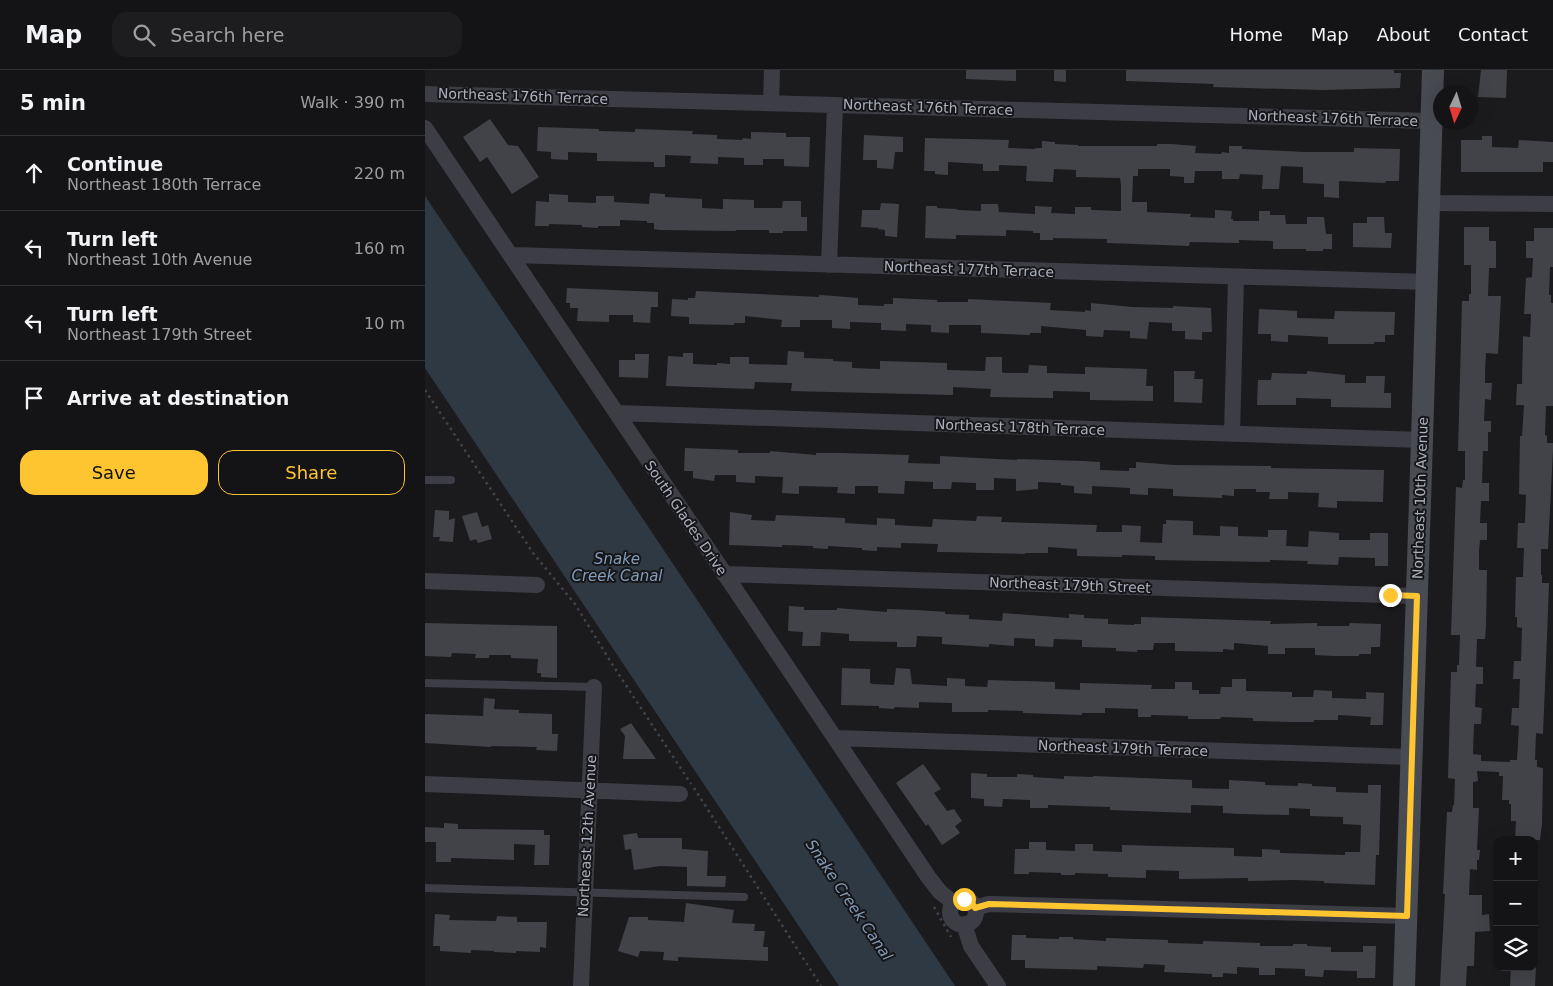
<!DOCTYPE html>
<meta charset="utf-8">
<style>
:root{--surface:#141416;--page:#1d1d1f;--text:#f1f3f6;--muted:#9d9ea1;--line:#333335;--accent:#ffc531}
body{margin:0;font-family:"DejaVu Sans",sans-serif;background:var(--page);color:var(--text)}
.controls{position:absolute;right:15px;bottom:15px;display:grid;overflow:hidden;border-radius:10px;box-shadow:0 5px 20px #0002}
.controls button{width:45px;height:45px;display:grid;place-items:center;padding:0;border:0;border-bottom:1px solid var(--line);background:var(--surface);color:var(--text);font:25px sans-serif}
.compass{position:absolute;left:1008px;top:15px;width:45px;height:45px;border-radius:50%;background:var(--surface);box-shadow:0 5px 20px #0002;rotate:184deg}
.stop{position:absolute;width:15px;height:15px;margin:-11px;border:4px solid #ffc531;border-radius:50%;background:#fff}
.stop.end{background:#ffc531;border-color:#fff;box-shadow:0 1px 5px #0008}
.list{margin:0;padding:0;list-style:none}
h2{display:flex;justify-content:space-between;align-items:center;height:65px;margin:0;padding:0 20px;font-size:21px}
h2 small{font-size:16px;font-weight:400;color:var(--muted)}
.list li{display:grid;grid-template-columns:32px 1fr auto;gap:15px;align-items:center;box-sizing:border-box;height:75px;padding:0 20px;border-top:1px solid var(--line)}
.list b{display:block;font-size:19px;white-space:nowrap}
.list p{margin:0;font-size:16px;white-space:nowrap;color:var(--muted)}
.list em{font-size:16px;font-style:normal;color:var(--muted)}
.actions{display:flex;gap:10px;padding:15px 20px}
.actions a{flex:1;padding:11px 0;border:1px solid var(--accent);border-radius:15px;text-align:center;font-size:18px;color:var(--accent)}
.actions .main{background:var(--accent);color:#111}
.icon{flex:none;width:28px;height:28px;fill:none;stroke:currentColor;stroke-width:2;stroke-linecap:round;stroke-linejoin:round}
.map{position:relative;flex:none;width:1128px;height:916px;overflow:hidden}
header{display:flex;align-items:center;gap:30px;box-sizing:border-box;height:70px;padding:0 25px;background:var(--surface);border-bottom:1px solid var(--line)}
header strong{font-size:24px}
nav{display:flex;gap:28px;margin-inline-start:auto;font-size:18px}
.search{width:350px;height:45px;background:var(--page);display:flex;align-items:center;gap:12px;box-sizing:border-box;padding:0 18px;border-radius:15px;color:var(--muted);font-size:19px}
main{display:flex}
aside{flex:1;background:var(--surface)}
.map>svg:first-child{display:block}
</style>
<header>
<strong>Map</strong>
<div class="search"><svg class="icon" aria-label="search" viewBox="0 0 24 24"><circle cx="10" cy="10" r="6"/><path d="M15 15l6 6"/></svg>Search here</div>
<nav><a>Home</a><a>Map</a><a>About</a><a>Contact</a></nav>
</header>
<main>
<aside>
<h2>5 min<small>Walk · 390 m</small></h2>
<ul class="list">
<li><svg class="icon" aria-label="ahead" viewBox="0 0 24 24"><path d="M12 20V5M6 11l6-6 6 6"/></svg><div><b>Continue</b><p>Northeast 180th Terrace</p></div><em>220 m</em></li>
<li><svg class="icon" aria-label="left" viewBox="0 0 24 24"><path d="M17 20v-9H6M10 6l-5 5 5 5"/></svg><div><b>Turn left</b><p>Northeast 10th Avenue</p></div><em>160 m</em></li>
<li><svg class="icon" aria-label="left" viewBox="0 0 24 24"><path d="M17 20v-9H6M10 6l-5 5 5 5"/></svg><div><b>Turn left</b><p>Northeast 179th Street</p></div><em>10 m</em></li>
<li><svg class="icon" aria-label="arrive" viewBox="0 0 24 24"><path d="M6 21V4h12l-3 4 3 4H6"/></svg><div><b>Arrive at destination</b></div></li>
</ul>
<div class="actions"><a class="main">Save</a><a>Share</a></div>
</aside>
<div class="map">
<svg width="1128" height="916" viewBox="0 0 1128 916">
<rect width="100%" height="100%" fill="#1b1b1e"/>
<path fill="#2f3943" d="M0 126 216 446 530 916H414L0 298Z"/>
<path fill="#424348" d="M541 0H591V11L541 9Z
M629 0H641V12L629 11Z
M701 0H969V3H976L975 18 896 20 788 17 789 14 701 11Z
M1056 0H1082L1081 28 1053 27Z
M65 49 83 75 93 76 114 107 87 124 62 87 55 92 38 67Z
M113 57 174 59V61L210 62V59L268 61 267 64 292 65V69L317 70 318 68 326 69V62L361 63V67H385L384 97 359 96V89H338V95H319V88L293 87V94L265 93 266 86 240 85V97H229V92L172 91V83L143 82V90L126 89V82L112 81Z
M439 65 478 67V82H470L468 99 452 98V90H438Z
M1057 66H1067V77L1093 78 1094 70 1128 72V92H1118V102H1036V70H1057Z
M500 68 584 70 583 78 610 79V78H617V71L630 72V74L653 75V76H732V74H746L771 76 770 83 796 84 797 82 804 83V76H817V79L879 82H929V78L975 79 974 111H961L960 113 914 111V128L899 127V114L878 113V97L856 96 854 119H837L838 105 815 104 814 109H797V101H770L769 113H759V107L745 106V99H713V106H708L707 132H722V142L766 144 765 147 790 148V140L807 141 806 149H808V151H834V141H845V145H860L861 154H882V147H899L901 164H907V179H898V181H881V179H848V171L814 170V173L765 172 764 176 682 173V169L628 168V170H615V163H608V161L581 160V166L531 165V169L500 168 501 136H512V138L532 139V140L556 141V134H573L574 142 610 144V136L627 137 626 143 650 144V137H666V140L696 141V115L695 108 651 107V100L629 99 628 112 601 111 602 96 574 95V101H558V94L523 92V105L510 104V101H499Z
M225 123 240 124V127L277 129V138L298 139V129L329 130V138H357L358 131H376V147H382V161H358V163H344V160H311V161L235 160 229 159V153H222V151L195 150V156H173V158L157 157V155L124 154V156H110L111 131 124 132V124L143 125V132L171 133V126H189V132L224 134Z
M456 133 474 134 472 167 460 166V160L453 159V158L436 157 437 140H455Z
M942 147H959L960 163H967L966 178 928 177V153H942Z
M1039 157H1064V171H1071V198H1064L1063 226H1076L1073 284 1061 283 1060 300V313H1067L1066 330 1060 329 1059 351H1066V362H1063V381H1058L1057 413H1064V431H1056L1055 453H1062V470H1055L1054 481V500H1062L1061 556 1060 569H1052L1051 597H1058V614H1051L1050 637 1057 638 1056 654H1049L1048 684 1056 685V691L1085 692V690H1092L1094 656 1086 655 1087 638H1094L1095 609H1088L1089 591H1096L1097 558 1092 557V547H1090L1091 507H1098L1099 478H1092L1093 453H1100L1101 425 1094 424 1095 366H1097L1099 335H1091L1092 314H1097L1098 266 1105 267 1106 244H1099L1101 208 1107 207 1108 188H1101V171H1109V158H1128V197H1125L1124 225H1126V233H1128V336H1121L1120 365 1122 366V373H1128V380L1123 479H1116V505H1117V513H1124L1122 567 1118 664 1111 663 1110 690H1112V697L1118 698 1117 754 1115 770H1090L1091 751H1086V734H1084V730H1077L1078 706H1074V702L1052 701 1053 711 1048 712V738H1054L1052 780H1055L1054 790H1052V800L1045 799 1044 825H1057V845L1064 844 1065 861 1050 862 1049 896H1042L1041 916H1015L1020 824H1018L1022 742H1027L1028 735H1029L1030 709 1023 708 1026 602H1032V595H1034L1035 565H1026L1031 417 1037 418 1038 410H1040V381H1033L1037 231H1044V224H1046V195H1039Z
M142 218 233 222V237H226L225 253 208 252V245H184V252L152 251 153 238H145V233H141Z
M271 221 394 227V225L409 226 433 228V235L459 236V234H468V228L512 230V232H543V229L626 233 625 240 660 242V240L666 241V233L707 237 748 238V236L786 238 787 262H777V270L760 269V261H747V253L724 252 722 269 705 268V261L679 260 678 267 661 266V260L616 256V263H605V265L556 263V255H524V263L506 262V255L481 254V261L456 260V253L425 252V259L407 258V250H375V257H356L357 250 320 246V253H309V255L264 254V247L246 246 247 229 263 230V228H270Z
M834 239 872 241V248L909 249 910 241 970 242 969 265H960V272H949V274H903V267L863 265V272L846 271V264H833Z
M363 281 379 282V288L408 289V291L427 292V298L455 299V291L522 293V300L560 301 561 287H577V302L579 303H603L604 295 622 296V303L660 304V297L722 299 721 316H728V331L665 330V322L628 321V328L565 327 566 319 528 317V325L366 321 367 313 330 312 329 319 241 316 243 286 258 287V283H268V294L292 295V293L305 294V287H324V294L362 295Z
M210 284H224L223 308 194 307V290H210Z
M749 301H770L769 309H778L777 333 749 332Z
M882 301 920 305V313H941V306H960L959 323H966V338L906 337V329L871 328V335H832L833 310H846L847 303 882 304Z
M260 378 313 380V383H345V381L391 385V383H414L484 385 483 393 515 394V386L592 390V389L658 391 675 392V400L704 401V398H711V392L749 395 846 396V398L959 400 958 432 912 431V438L893 437 894 423 863 422V429H844L845 422H831V419H809V426L797 425V428L748 426V419L723 418V425L705 424V418L667 416V424L649 423V416L636 415V413L613 412V419L591 421V409L569 408V420H551V413L527 412 526 419H508V412L480 411 479 424 453 423V416H430V424L412 423 413 417 374 416V424L357 423 358 407 330 406V413L311 412V405H290L289 411 268 408V401H259Z
M10 440 24 441V450L30 448 28 472 14 471 15 467H8Z
M52 442 57 457 63 455 67 469 53 473 51 469 45 471 37 446Z
M305 442 327 445 326 450 350 451 351 445 420 448V453L452 455V448L470 449V455L507 457 508 449 551 451 552 446 577 447 576 452 672 455 671 462H697V455L716 456 715 472 737 473 738 454H741V450L768 451V465L795 466V456L813 457V466L843 467V460H862L861 476 883 477 884 461 914 463V470H945V463H963V496H950V488L914 487 913 495 882 494 883 491 845 490V492L730 490V486L697 485V487L652 486V479L623 477V483H600V484L519 482H512L513 474 476 473V478L452 477V481L437 480V478L403 476V479L388 478V476L357 475V477L304 475Z
M364 536 379 537V540H412V538L462 542V539L492 540 520 542V544L544 545V549L577 551 578 543 644 548V544L659 545V548L683 549V554L709 555V554H716V547L846 551 845 554 892 553V556H924L925 553 956 554 955 577H946V584H934V586H909L890 585V578H860V584H843V576L809 573V580L798 579V582L750 581V573H729L728 580H712V582L691 581V578L657 577V570L629 569 628 577 610 576V569L589 568V576L564 574V577L517 574V567L492 566 491 577H472V572L424 571V564L396 562 395 576H377L378 562 363 561Z
M0 553 132 556V608L116 607V603H112L113 589 86 588V585H64V588H50L51 584 27 583 26 587 0 586Z
M417 598 445 599V613L447 614 469 615 471 598 485 599 487 614 522 616V608L540 609V616L562 617 563 610 630 612V619L655 620V613L727 615 726 619H750V612H767V620H774V624H795L796 617H807V609H821V621L867 622V627H888L889 620 907 621V628L941 629V622L959 623 958 655H945L946 647 913 645V650H889V652H866L828 651V648L796 647 795 649H763V646L726 645V647H713V639L680 638V643H657V645L598 643V641L563 640V642H527V633L494 632V638L469 637V639L454 638V636L416 635Z
M59 628 70 629 69 639 94 640V643L127 644V664H133L132 681 111 680 112 677 66 676V677L0 673V644L58 646Z
M206 653 231 689H198L200 666 195 659Z
M498 694 516 719 509 723 522 741 529 739 537 751 530 756 535 763 517 775 503 754 501 756 471 713Z
M546 703 562 704V707H592V704L608 705V707L639 709V706L668 707V706L767 710V718L804 719V710L840 712V715L873 716V713L887 714V716L911 717V722L943 723V715H956L954 785H951L950 815 899 813V811L869 810 823 811V808L754 809V801L721 800V808L683 807V804L650 803V805H636V803L604 802V804H589L590 779H604V772H621V780L650 781V774H668V781L697 782V775L809 778V786L837 787V779L855 780V783L920 785V782H935L936 755 918 754V747L885 746V739L864 738V745L816 744 798 743V736L766 735V743L685 740V737L623 735V738H605V730L578 729 577 737 559 736V729L546 728Z
M19 753 33 754V759L119 760V765H125L124 795H109L110 775 89 774V790L26 788V792H11V772H0V757L19 758Z
M212 763 213 768H257V779L283 781 282 806H301L300 817 262 816V797L235 796 209 800 206 779 200 780 198 765Z
M261 833 309 840 307 853 330 854 329 861H340L338 877H343V891L253 887V891L238 890 239 882 215 881 213 887 193 881 204 847H223V850L259 852Z
M10 844 25 845 24 850 71 851 72 846 92 847V852H122L121 878 115 877V882L91 881V883L69 882V881L46 880V883L15 881V876H8Z
M587 865H601V868L634 869V867H648V869L681 871V868L743 870V873L778 874V871L835 873V876H868V874H882V876L906 877V882H938V876H951L950 908H932V901L899 900 898 907 880 906V899L850 898V905H834V898L812 897V904L798 903V907H787V904L739 902 740 895 719 894 718 898 672 896V900L600 898V890H586Z
M1086 897H1111L1110 916H1085Z"/>
<g fill="none" stroke-linecap="round" stroke-linejoin="round">
<path stroke="#41434a" stroke-width="2.5" stroke-dasharray="2.5 4" stroke-linecap="butt" d="M0 320 108 483 150 534 187 594 266 714
M269 718 396 916
M509 837 526 867"/>
<path stroke="#3d3e45" stroke-width="8" d="M0 410H26
M0 613 169 617
M0 818 319 827"/>
<path stroke="#3d3e45" stroke-width="16" d="M0 24 1006 51
M346 33 347 0
M0 58 504 808 515 822 529 833
M1004 133 1128 134
M87 185 1002 212
M404 195 410 35
M192 343 997 370
M807 364 811 207
M299 504 991 526
M0 511 112 515
M410 668 986 687
M0 714 255 724
M525 842a13 13 0 1 1 26 0a13 13 0 1 1-26 0Z
M550 838 564 834 982 846
M539 854 546 876 573 916
M156 916 169 617"/>
<path stroke="#494b53" stroke-width="22" d="M979 916 997 370 1008 0"/>
</g>
<g fill="none" stroke-linecap="round" stroke-linejoin="round">
<path stroke="#ffc531" stroke-width="6" d="M539 829 547 833 550 838 564 834 982 846 992 526 965 525"/>
</g>
<g text-anchor="middle" dominant-baseline="central" stroke-width="4" stroke-linejoin="round" paint-order="stroke">
<g font-size="14" fill="#acb1be" stroke="#161619">
<text transform="translate(98 26) rotate(2)">Northeast 176th Terrace</text>
<text transform="translate(503 37) rotate(2)">Northeast 176th Terrace</text>
<text transform="translate(908 48) rotate(2)">Northeast 176th Terrace</text>
<text transform="translate(544 199) rotate(2)">Northeast 177th Terrace</text>
<text transform="translate(595 357) rotate(2)">Northeast 178th Terrace</text>
<text transform="translate(995 428) rotate(-88)">Northeast 10th Avenue</text>
<text transform="translate(261 448) rotate(56)">South Glades Drive</text>
<text transform="translate(645 515) rotate(2)">Northeast 179th Street</text>
<text transform="translate(698 678) rotate(2)">Northeast 179th Terrace</text>
<text transform="translate(162 766) rotate(-87)">Northeast 12th Avenue</text>
</g>
<g font-size="15" font-style="italic" fill="#819dbb" stroke="#161619">
<text x="192" y="489">Snake<tspan x="192" dy="17">Creek Canal</tspan></text>
<text transform="translate(424 830) rotate(56)">Snake Creek Canal</text>
</g>
</g>
</svg>
<div class="controls">
<button>+</button>
<button>−</button>
<button><svg class="icon" aria-label="layers" viewBox="0 0 24 24"><path d="M12 4l9 5-9 5-9-5zM3 14l9 5 9-5"/></svg></button>
</div>
<svg class="compass" viewBox="-18 -18 36 36"><path d="M0-13l5 13h-10z" fill="#e53935"/><path d="M0 13l5-13h-10z" fill="#9d9ea1"/></svg>
<div class="stop" style="left:539px;top:829px"></div>
<div class="stop end" style="left:965px;top:525px"></div>
</div>
</main>
